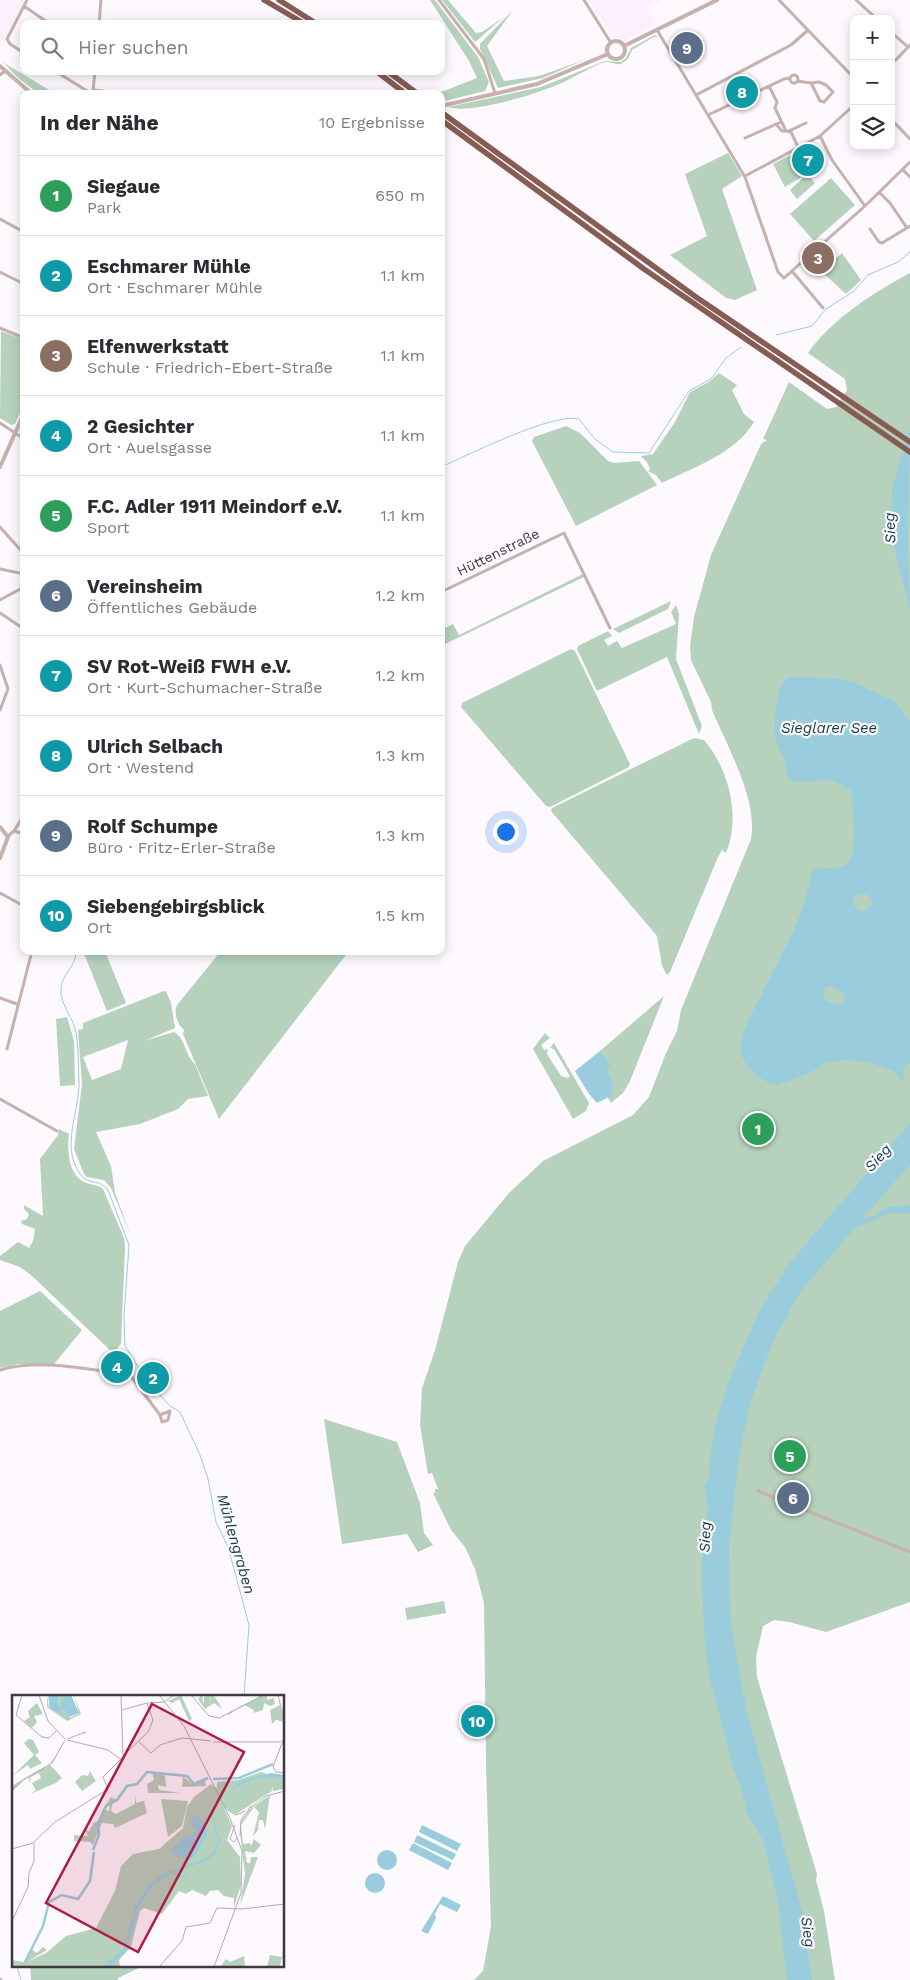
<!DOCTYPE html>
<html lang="de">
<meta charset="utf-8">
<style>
:root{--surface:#fff;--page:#f7f7f7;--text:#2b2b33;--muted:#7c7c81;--line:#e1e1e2;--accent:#af1c43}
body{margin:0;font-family:"Work Sans",sans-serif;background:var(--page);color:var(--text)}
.controls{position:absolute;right:15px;top:15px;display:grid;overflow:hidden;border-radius:10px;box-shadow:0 2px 12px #0003}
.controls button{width:45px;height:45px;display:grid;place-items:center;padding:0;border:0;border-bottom:1px solid var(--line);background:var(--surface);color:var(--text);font:25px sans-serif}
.you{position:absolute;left:505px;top:831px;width:18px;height:18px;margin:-12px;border:4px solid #fff;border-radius:50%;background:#1a73e8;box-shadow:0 0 0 8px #1a73e833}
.badge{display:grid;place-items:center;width:32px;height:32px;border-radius:50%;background:var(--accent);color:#fff;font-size:16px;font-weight:700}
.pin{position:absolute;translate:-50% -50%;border:2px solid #fff;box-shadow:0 1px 5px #0006}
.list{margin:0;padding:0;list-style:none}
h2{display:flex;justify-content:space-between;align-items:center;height:65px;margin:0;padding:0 20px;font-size:21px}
h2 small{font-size:16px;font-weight:400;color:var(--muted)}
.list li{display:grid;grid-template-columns:32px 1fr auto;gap:15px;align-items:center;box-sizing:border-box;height:80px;padding:0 20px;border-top:1px solid var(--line)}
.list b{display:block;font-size:19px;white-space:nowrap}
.list p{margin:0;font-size:16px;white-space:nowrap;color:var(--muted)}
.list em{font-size:16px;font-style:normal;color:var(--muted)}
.icon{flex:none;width:28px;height:28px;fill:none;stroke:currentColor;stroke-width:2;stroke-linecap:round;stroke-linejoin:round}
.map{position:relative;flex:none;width:910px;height:1980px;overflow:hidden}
.search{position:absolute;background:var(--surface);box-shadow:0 2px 12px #0003;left:20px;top:20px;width:425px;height:55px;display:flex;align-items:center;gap:12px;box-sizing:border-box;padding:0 18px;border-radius:10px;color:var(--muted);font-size:19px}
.panel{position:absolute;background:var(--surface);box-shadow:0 2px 12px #0003;left:20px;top:90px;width:425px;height:865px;border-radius:10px}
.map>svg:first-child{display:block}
</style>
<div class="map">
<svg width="910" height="1980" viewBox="0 0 910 1980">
<rect width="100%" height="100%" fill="#fef9ff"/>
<path fill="#feefff" d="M6 0H25L4 39 0 42V3Z
M588 0H661L647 7 657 24 625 40 616 38Z"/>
<path fill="#b6d2bc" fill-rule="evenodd" d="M430 0H435L478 57 489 82 485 91 441 102V94H436L477 78 469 61Z
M442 0H448L476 33 482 32 504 17 475 42Z
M513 10 487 46 504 81 539 76 584 60 543 78 498 88 480 49V44Z
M655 35 658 37H654L632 50 628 59 621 64C615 65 611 62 606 62 599 63 572 78 564 82 540 93 472 115 448 107L541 87 605 61 621 62 626 58 631 48Z
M3 62 9 66 56 94H39L17 77Z
M728 153 742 176 722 189 757 290 735 300 726 298 670 255 707 236 685 174Z
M792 154 802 177 785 187 773 164Z
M807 174 815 183 797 199 790 190Z
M831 178 855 205 814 241 790 214Z
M842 253 861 280 846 294 821 271Z
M910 273V1602L826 1632 789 1622 774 1620 763 1626 756 1657 757 1677 817 1874 816 1880 824 1911 835 1980H474L483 1971 491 1926 486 1766 484 1603 475 1569 465 1547 451 1530 433 1493H435V1489H438L432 1473 428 1474 420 1425 422 1388 435 1350 458 1262 465 1246 509 1193 543 1161 633 1115 649 1097 666 1053 677 1031 681 1010 751 839C758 799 727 746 712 710L711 702 691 660 690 646 694 617 711 555 761 444 767 440 763 439 789 382 827 409 836 407 847 390 845 379 808 353C833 318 873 293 910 273Z
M1 331 24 340V404L15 424 11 425 0 418Z
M719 373 737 385 732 390 744 414 754 422C735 454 694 467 662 483L656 475 648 471 650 469 647 462 641 456 653 454 675 422 690 392 709 382Z
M566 426 580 433 608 461 614 463 639 461 657 485 576 526 532 441 534 437Z
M583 574 584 577 441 646V630L453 624 459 635Z
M671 601 668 609 619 633 613 629Z
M676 605 679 614 676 659 702 726 699 734 667 657 597 691 577 649 578 646 608 631 612 636 604 640 608 646 617 641 622 648 676 624 671 612Z
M571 649 575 651 630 764 629 767 550 807 546 806 461 707 462 703Z
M694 738 704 740C729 769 741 817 726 853L722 850 718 857 670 972 667 975 662 966 657 936 551 811 552 808Z
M83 951H105L126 1003 107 1011Z
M221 951H349L219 1119 183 1034 184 1030C178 1025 173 1013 177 1005Z
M164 991H166L171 1003 175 1028 144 1041 174 1032C186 1039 185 1056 195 1064L208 1096 188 1099 178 1109 140 1124 96 1132 111 1166 115 1193 131 1236 111 1188 104 1180 87 1177 84 1174 74 1149 82 1084 78 1030 83 1029V1023ZM128 1040 121 1069 92 1080 83 1057Z
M664 996 630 1081 623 1093 611 1103 608 1098 607 1070 600 1051Z
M67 1017 74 1041 75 1085 60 1086 56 1019Z
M545 1033 550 1038 541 1045 544 1050 548 1049 547 1054 561 1076 568 1078 570 1076 554 1049 550 1048 554 1043 589 1103 586 1111 573 1119 533 1049Z
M59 1129 69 1134C67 1149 68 1174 84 1182 91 1185 97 1184 103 1189L124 1238 125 1248 121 1344 113 1353 31 1275 20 1267 0 1260V1256L18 1242 29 1248 33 1241 35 1229 22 1224 21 1221 27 1219 29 1214 24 1209V1205L43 1216 40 1159 58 1135Z
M40 1291 82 1330 54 1364H18L0 1368V1311Z
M324 1419 397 1442 420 1503 424 1533 433 1545 418 1552 407 1534 342 1544Z
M444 1601 446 1613 407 1620 405 1608Z
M30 1966H143L118 1978V1980H31Z"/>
<path fill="#99cddd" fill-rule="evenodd" d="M910 428 908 542 910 611 893 543 892 488Z
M788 677 835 678 853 682 894 701 910 722V1063C899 1068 905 1073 903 1081L893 1071 884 1067 867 1062 847 1060 827 1062 812 1072 777 1085C759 1082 737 1062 741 1042 744 1025 755 1008 762 993 781 955 806 915 811 873 819 863 836 873 850 862 856 857 854 797 850 790L832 780 794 782C786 778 787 770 785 762 783 756 779 750 777 744 773 729 774 686 788 677ZM861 893 870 896 873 903 864 911 859 910 853 904 854 897ZM830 986 844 993 845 1002C837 1005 826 1004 823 995L825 988Z
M600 1051 610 1066 607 1070 613 1082 611 1096 597 1103 589 1094 575 1071Z
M910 1123V1165L869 1211 864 1213 865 1218 874 1216 887 1207 910 1205V1213H891L856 1227 801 1291 774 1339 750 1403 738 1463 729 1549 730 1612 736 1653 747 1713 802 1911 812 1980H787L778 1902 763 1841 747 1813 741 1787 733 1767 710 1679 705 1645 702 1588V1553L708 1506 704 1486 709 1477 710 1456 716 1423 727 1385 761 1307 792 1260Z
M422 1825 461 1844 457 1851 419 1832Z
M417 1835 456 1854 453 1860 414 1842Z
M413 1843 452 1863 448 1870 409 1850Z
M377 1860a10 10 0 1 1 20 0a10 10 0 1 1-20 0Z
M365 1883a10 10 0 1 1 20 0a10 10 0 1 1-20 0Z
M443 1896 461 1905 457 1912 440 1904 435 1914 436 1918 428 1934 421 1931Z"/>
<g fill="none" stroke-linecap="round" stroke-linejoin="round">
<path stroke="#99cddd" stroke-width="1" d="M776 335 812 326 826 309 854 291 868 275 898 262 910 252
M441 467C468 455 554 412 579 419L595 439 613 452 649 453 689 391 711 379 726 358 741 347
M76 951C77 966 61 975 61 989 60 1003 71 1015 75 1028 79 1044 78 1065 79 1081 80 1112 60 1145 80 1174 87 1185 101 1179 108 1190L129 1245 124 1316 125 1346 146 1379
M903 1081 910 1091
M150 1384 170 1406 180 1412 200 1455 208 1479 216 1522 228 1547 249 1625 244 1696
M17 1966 21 1980"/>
<path stroke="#c7b1ac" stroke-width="3" d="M439 0 484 59 495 93
M584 0 611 43
M779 0 854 78
M856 0 877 19
M24 6 50 24
M99 24 101 0
M657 30 745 177 778 272 784 278 865 206 910 162
M891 32 908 47
M24 53 10 44 7 39 27 0
M891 65 910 45
M55 71 92 94
M0 75 5 71
M790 79a4 4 0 1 1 8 0a4 4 0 1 1-8 0Z
M797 81 811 83
M819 82 826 85 833 92 824 102 820 101 811 83Z
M769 86 777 102 775 108 786 131 791 132 798 147
M93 90 129 94
M93 91 95 71
M696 95 791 45 807 31
M708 115 784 79 790 78
M891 119 910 139
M776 124 782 131H786
M789 131 806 123
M820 136 832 160 865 206
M745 138 781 122
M903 170 910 177
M745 176 820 136 854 105
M879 192 890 203 907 228
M0 219 24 232
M870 229 879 242 882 243 910 226
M792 271 823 308
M0 272 24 284
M0 328 24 338
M0 423 24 439
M0 527 24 554
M0 569 24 574
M441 592 564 533 610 628
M0 600 24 587
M0 613 24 629
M0 665 8 689 0 710
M14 831 24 834
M8 836 14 831 24 815
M0 893 24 906
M0 998 17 1004
M7 1049 32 951
M0 1099 57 1131
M0 1370C42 1358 88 1370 130 1375L160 1415 162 1422 168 1420 170 1411 160 1415
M758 1491 910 1552
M0 1979 1 1980"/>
<path stroke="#c7b1ac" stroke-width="4" d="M607 50a9 9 0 1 1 18 0a9 9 0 1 1-18 0Z
M624 46 717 0
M0 66 32 94
M441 106 537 84 608 54
M0 467 24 413
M0 827 8 837 0 858"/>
<path stroke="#875c53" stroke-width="5.5" d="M264 0 305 24
M279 0 317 24
M376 71 406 94
M387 71 418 94
M441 112 696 297 910 442
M441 120 644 269 910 452"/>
</g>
<g text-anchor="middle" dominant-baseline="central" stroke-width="4.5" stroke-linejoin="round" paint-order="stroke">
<g font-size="14" fill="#3e393e" stroke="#fef9ff">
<text transform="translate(498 552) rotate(-26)">Hüttenstraße</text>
</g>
<g font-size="15" font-style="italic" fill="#0f3e4b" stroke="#fef9ff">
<text transform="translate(890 528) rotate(-92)">Sieg</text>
<text x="829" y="728">Sieglarer See</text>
<text transform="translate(878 1158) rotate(-48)">Sieg</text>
<text transform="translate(705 1537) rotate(-88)">Sieg</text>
<text transform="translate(236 1544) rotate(74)">Mühlengraben</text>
<text transform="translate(808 1932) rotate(82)">Sieg</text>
</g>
</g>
<g transform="translate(12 1695)">
<rect width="272" height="272" fill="#fef9ff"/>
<path d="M35 0 37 12 49 13 46 11 47 0H52L50 10 58 23 67 18 62 1 69 19 55 26 35 12ZM169 0 180 24 177 26 167 4 160 8 156 6ZM190 0 191 3 190 4 192 9V2L197 0 199 7 198 0H201L207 8 210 14 202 8 193 14 186 4ZM246 0H255V5L262 3 263 9 258 11 252 8 251 15 241 18 242 15 232 10 215 21 219 16 220 17 229 11 247 2ZM25 8 31 19 22 21 25 27 20 33 12 26 18 22 16 16ZM268 10 272 27 264 25 260 29 258 15ZM16 44 21 45 27 57 23 60 30 68 18 74 16 70 0 81 22 60 12 48ZM47 58 42 65 31 74 38 70 42 74 50 83 44 88 18 99 24 95 20 88 29 83 27 78 19 82 18 89 17 82 2 94 10 87 27 76 10 86 0 96 1 90 36 70ZM78 76 84 86 70 96 63 87 70 80 76 81ZM140 77 153 79 154 92 146 90 147 95 168 98H136L135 89 142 85ZM249 77 272 84V94L261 96V91L260 96 224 119 212 113 220 131 215 145 228 162 229 190 222 212V203L212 201 206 195 198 196 194 201 180 195 174 199 167 196 150 219 132 213 128 216 119 252 107 265 108 272H0V265L12 267 19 254 25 258 31 252 35 255 15 267 34 258 54 241 84 233 103 196 109 171 121 159 147 154 171 133 175 112 182 102 199 89 205 93V87L227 85ZM171 81 180 89 193 85 194 91 170 92ZM123 100 124 108 137 104 132 106 135 118 103 133 101 129 90 128 81 150 78 147 62 146V140L76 141 73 135 77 136 82 127H87L91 114 97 116 98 110 93 111 99 102 104 105 108 101 105 105 101 106 99 116 104 119 123 109ZM258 100 253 134 251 125H247L246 135 241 141 247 117 242 112 229 130 231 149 238 148 239 151 242 144 249 150 242 158 233 156 235 168H238L239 162H246L228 210 233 179 228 138 229 127 237 115ZM149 104 176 106 170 131 156 142ZM272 248V256L268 271 272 272H255L258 260 270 262ZM232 261 233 272H208L214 264 218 267Z" fill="#b6d2bc"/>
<path d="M36 0H47L46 11 53 13 45 17 38 14ZM52 0H59L67 18 57 22 49 9ZM259 78 272 80V83H244L219 95 205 108 201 122 208 145 203 159 194 166 163 177 169 179 172 182 176 180V183H172L161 178 141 190 128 210 114 256 101 270 91 272 112 253 123 212 136 190 153 178 195 163 202 156 206 146 199 118 204 106 232 85ZM183 119 193 127 196 140 182 162 174 166 169 161 161 159 159 155 175 140H181L184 134 178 129Z" fill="#99cddd"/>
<path fill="none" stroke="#99cddd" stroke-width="2.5" d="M201 84 227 83 261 69M81 155 87 140 86 128 94 111 105 105 115 91 125 89 135 77 175 81 182 89 196 83M13 267 31 231 37 207 50 200 66 204 78 186 82 157"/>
<path fill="none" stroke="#b1acb2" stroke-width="1" d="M10 0 4 20 30 42 37 43 44 36M27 0 36 26 53 44M147 0 172 31 218 123 230 156 229 198 202 272M179 0 197 21 207 23 252 0M266 0 273 28M136 8 152 7 162 0M110 15 135 8 141 25 136 37 112 60M273 40 261 72 264 77 273 78M55 44 74 37M55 45 96 55 110 65M127 47 139 58 148 50 170 43 199 46M201 47H269M0 96 11 85 40 68 53 45M238 113 254 101 273 96M216 115 224 120 233 116M223 130 218 144 222 147 226 142M228 141 229 125 239 111M0 154 21 148 43 127 96 94 91 82 111 62 109 0M0 226 16 192 17 178 22 166V148M147 272 170 246 174 232 198 228 205 213 230 214 273 209"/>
<path fill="#af1c43" fill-opacity="0.15" stroke="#af1c43" stroke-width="2.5" d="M140 9 232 57 126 257 34 208Z"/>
<rect width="272" height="272" fill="none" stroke="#3e393e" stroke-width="2.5"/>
</g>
</svg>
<div class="controls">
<button>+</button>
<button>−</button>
<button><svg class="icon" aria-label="layers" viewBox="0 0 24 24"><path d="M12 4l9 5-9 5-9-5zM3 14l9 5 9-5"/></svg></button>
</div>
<div class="you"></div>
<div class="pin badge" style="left:758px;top:1129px;background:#2e9e5b">1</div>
<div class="pin badge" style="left:153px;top:1378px;background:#0f9aa8">2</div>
<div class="pin badge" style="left:818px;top:258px;background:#8d6e63">3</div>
<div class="pin badge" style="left:117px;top:1367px;background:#0f9aa8">4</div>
<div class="pin badge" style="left:790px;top:1456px;background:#2e9e5b">5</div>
<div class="pin badge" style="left:793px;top:1498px;background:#5c6f8a">6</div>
<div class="pin badge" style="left:808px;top:160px;background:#0f9aa8">7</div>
<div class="pin badge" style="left:742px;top:92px;background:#0f9aa8">8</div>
<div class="pin badge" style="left:687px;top:48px;background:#5c6f8a">9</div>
<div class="pin badge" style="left:477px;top:1721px;background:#0f9aa8">10</div>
<div class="search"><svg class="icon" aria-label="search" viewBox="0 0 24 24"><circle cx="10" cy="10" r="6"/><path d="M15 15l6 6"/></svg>Hier suchen</div>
<section class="panel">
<h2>In der Nähe<small>10 Ergebnisse</small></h2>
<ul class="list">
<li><span class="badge" style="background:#2e9e5b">1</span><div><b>Siegaue</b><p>Park</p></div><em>650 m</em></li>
<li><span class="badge" style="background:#0f9aa8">2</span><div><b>Eschmarer Mühle</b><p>Ort · Eschmarer Mühle</p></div><em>1.1 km</em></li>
<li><span class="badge" style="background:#8d6e63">3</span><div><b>Elfenwerkstatt</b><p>Schule · Friedrich-Ebert-Straße</p></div><em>1.1 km</em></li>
<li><span class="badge" style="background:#0f9aa8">4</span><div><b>2 Gesichter</b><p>Ort · Auelsgasse</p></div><em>1.1 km</em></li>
<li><span class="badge" style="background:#2e9e5b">5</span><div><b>F.C. Adler 1911 Meindorf e.V.</b><p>Sport</p></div><em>1.1 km</em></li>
<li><span class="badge" style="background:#5c6f8a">6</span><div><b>Vereinsheim</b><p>Öffentliches Gebäude</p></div><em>1.2 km</em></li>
<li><span class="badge" style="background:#0f9aa8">7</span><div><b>SV Rot-Weiß FWH e.V.</b><p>Ort · Kurt-Schumacher-Straße</p></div><em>1.2 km</em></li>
<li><span class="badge" style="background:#0f9aa8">8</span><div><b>Ulrich Selbach</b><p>Ort · Westend</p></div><em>1.3 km</em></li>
<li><span class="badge" style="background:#5c6f8a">9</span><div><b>Rolf Schumpe</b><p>Büro · Fritz-Erler-Straße</p></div><em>1.3 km</em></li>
<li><span class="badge" style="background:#0f9aa8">10</span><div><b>Siebengebirgsblick</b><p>Ort</p></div><em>1.5 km</em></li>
</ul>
</section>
</div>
